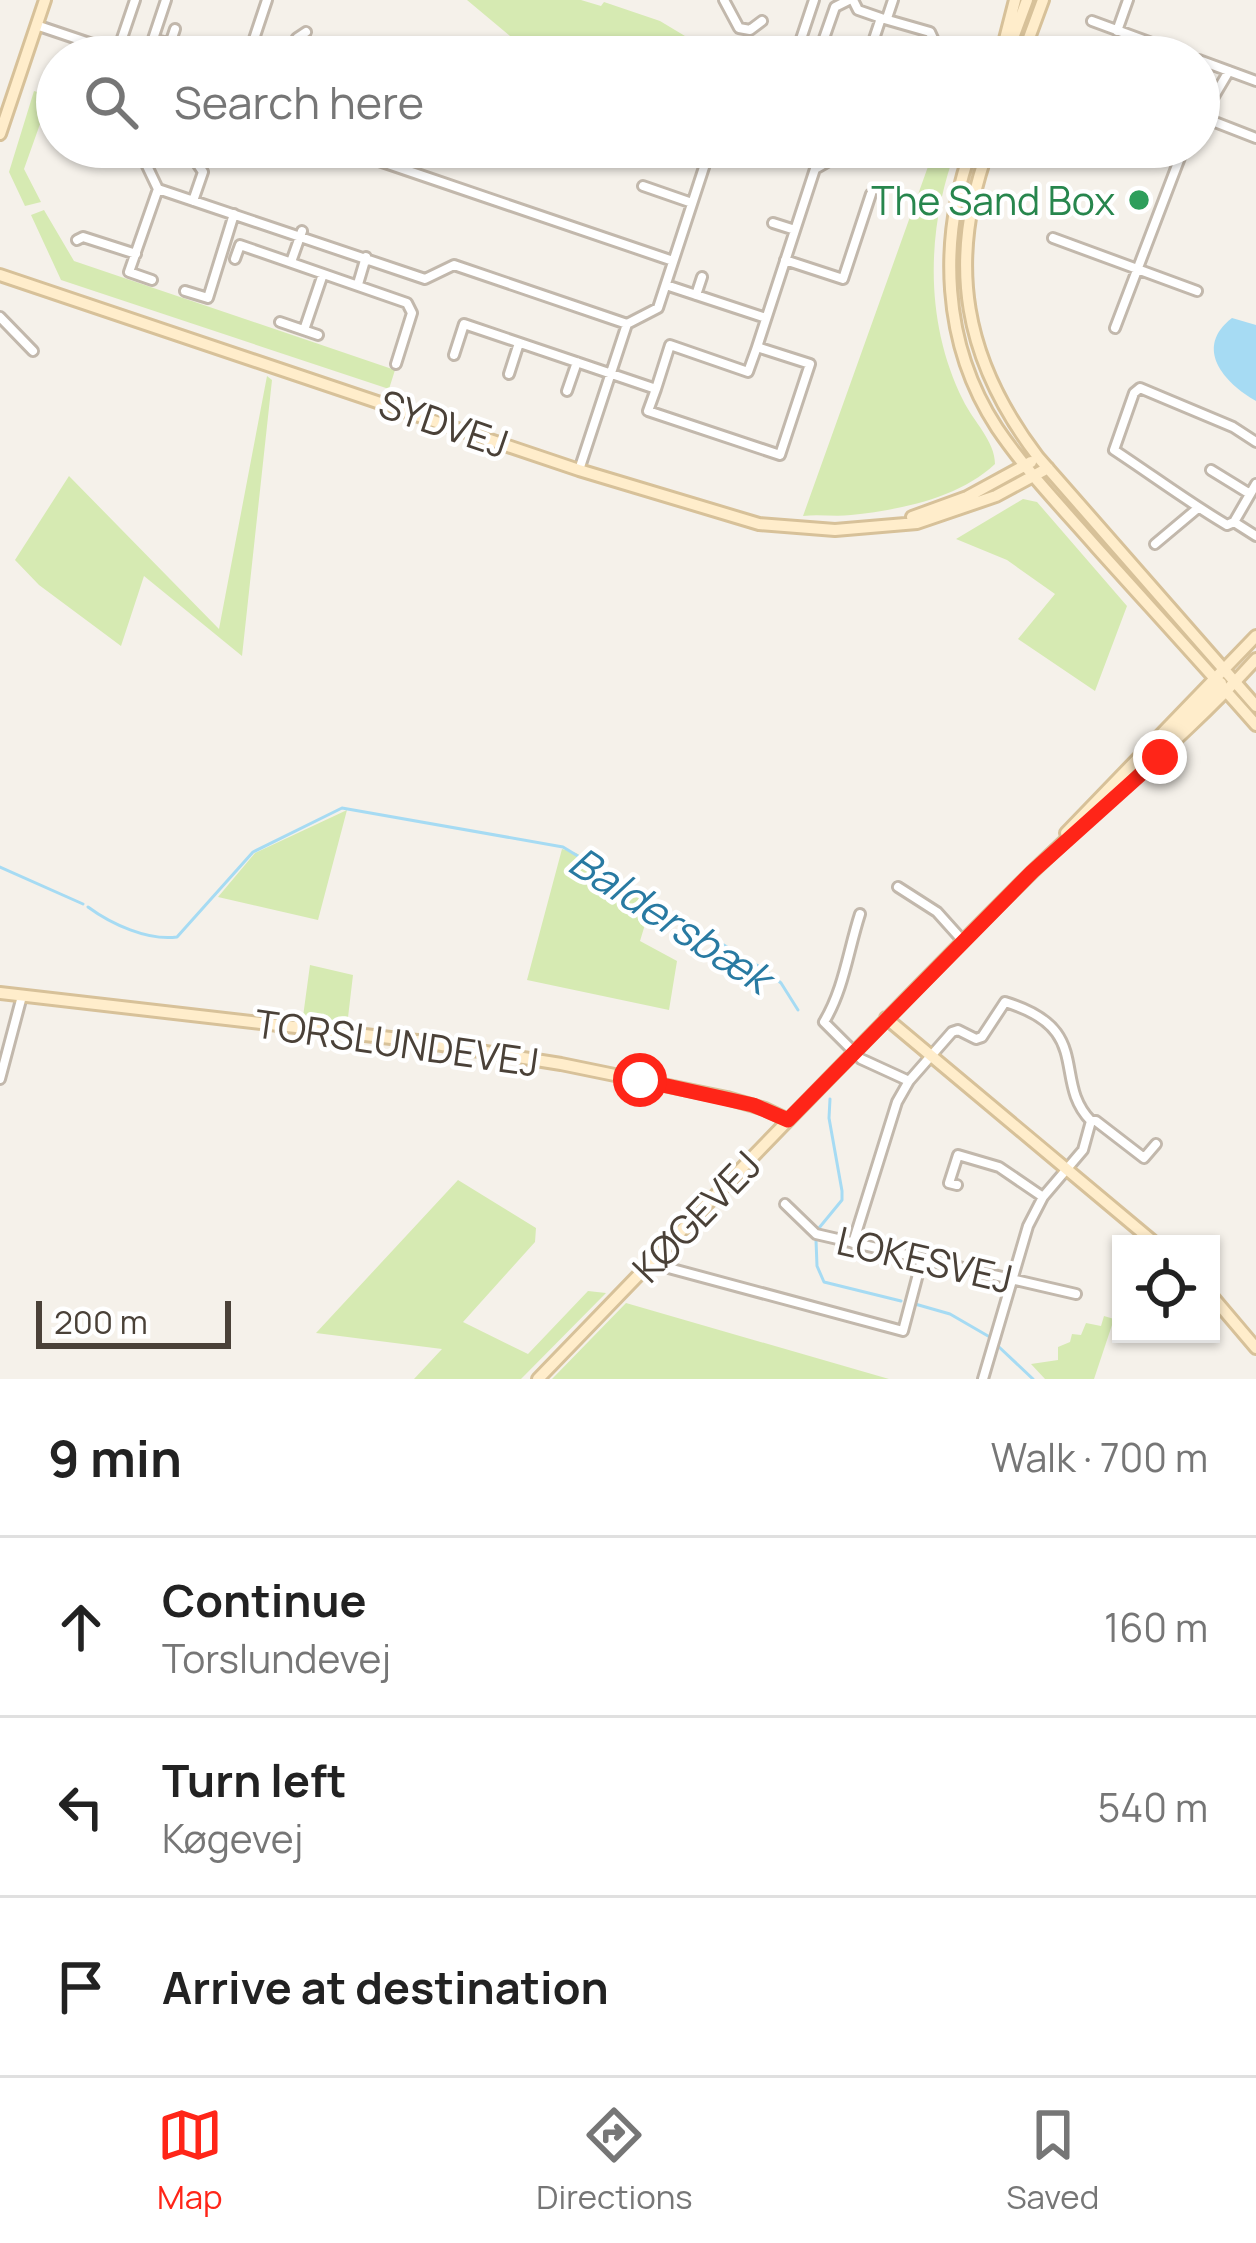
<!DOCTYPE html>
<meta charset="utf-8">
<style>
:root{--surface:#fff;--page:#f2f2f2;--text:#222;--muted:#767676;--line:#e0e0e0;--accent:#ff2518}
body{margin:0;font-family:Manrope,sans-serif;background:var(--page);color:var(--text)}
.controls{position:absolute;right:36px;bottom:36px;display:grid;overflow:hidden;border-radius:0px;box-shadow:0 3px 9px #0004}
.controls button{width:108px;height:108px;display:grid;place-items:center;padding:0;border:0;border-bottom:3px solid var(--line);background:var(--surface);color:var(--text);font:60px sans-serif}
.scale{position:absolute;left:36px;bottom:30px;width:195px;box-sizing:border-box;padding-left:12px;border:6px solid #4a4138;border-top:0;font-size:33px;line-height:42px;white-space:nowrap;color:#4a4138;-webkit-text-stroke:9px #fff;paint-order:stroke}
.stop{position:absolute;width:36px;height:36px;margin:-27px;border:9px solid #ff2518;border-radius:50%;background:#fff}
.stop.end{background:#ff2518;border-color:#fff;box-shadow:0 3px 12px #0008}
.list{margin:0;padding:0;list-style:none}
h2{display:flex;justify-content:space-between;align-items:center;height:156px;margin:0;padding:0 48px;font-size:51px}
h2 small{font-size:39px;font-weight:400;color:var(--muted)}
.list li{display:grid;grid-template-columns:78px 1fr auto;gap:36px;align-items:center;box-sizing:border-box;height:180px;padding:0 48px;border-top:3px solid var(--line)}
.list b{display:block;font-size:45px;white-space:nowrap}
.list p{margin:0;font-size:39px;white-space:nowrap;color:var(--muted)}
.list em{font-size:39px;font-style:normal;color:var(--muted)}
.icon{flex:none;width:66px;height:66px;fill:none;stroke:currentColor;stroke-width:2;stroke-linecap:round;stroke-linejoin:round}
.map{position:relative;flex:none;width:1256px;height:1379px;overflow:hidden}
.search{position:absolute;background:var(--surface);box-shadow:0 3px 9px #0004;left:36px;right:36px;top:36px;height:132px;display:flex;align-items:center;gap:30px;box-sizing:border-box;padding:0 42px;border-radius:66px;color:var(--muted);font-size:45px}
.sheet{height:696px;background:var(--surface)}
nav{display:flex;justify-content:space-around;align-items:center;box-sizing:border-box;height:168px;border-top:3px solid var(--line);background:var(--surface);font-size:33px;color:var(--muted)}
nav a{display:grid;justify-items:center;gap:6px}
nav .on{color:var(--accent)}
.map>svg:first-child{display:block}
</style>
<div class="map">
<svg width="1256" height="1379" viewBox="0 0 1256 1379">
<rect width="100%" height="100%" fill="#f5f1ea"/>
<path fill="#d6eab2" d="M467 0H581L601 6 604 2 660 21 685 36 662 55 585 57 560 51 532 36H510Z
M34 91 50 96 24 169 41 202 25 206 9 172Z
M935 147H957C926 227 924 322 963 400 973 421 995 441 995 464 959 498 900 510 851 515 835 517 819 514 803 516Z
M44 210 74 261 395 370 389 389 61 280 31 215Z
M267 376 272 380 242 656 144 576 121 646 39 585 15 560 69 476 219 629Z
M1023 499 1037 502 1127 606 1095 691 1018 639 1055 594 1007 560 956 539Z
M347 810 318 920 218 897 255 853Z
M562 849 576 853 653 898 640 941 677 961 669 1010 527 980Z
M310 965 353 975 347 1026 302 1024Z
M458 1180 536 1228 535 1242 463 1322 528 1354 588 1291 606 1293 521 1379H414L442 1349 316 1333Z
M626 1303 889 1379H552Z
M1104 1316 1114 1319 1094 1379H1045L1031 1364 1058 1360V1347L1070 1342 1072 1334 1081 1335 1086 1323 1101 1326Z"/>
<path fill="#a6dbf3" d="M1232 318 1256 325V401C1224 383 1193 348 1232 318Z"/>
<g fill="none" stroke-linecap="round" stroke-linejoin="round">
<path stroke="#a6dbf3" stroke-width="3" d="M0 867 83 904
M88 907C111 924 148 941 177 937L253 852 342 808 563 847 765 970 781 983 798 1010
M819 1228 842 1200V1191L829 1118 830 1099
M816 1240 817 1266 824 1282 901 1301
M915 1304 950 1314 988 1336
M999 1347 1033 1379"/>
<defs>
<path id="street" d="M724 0 739 28 750 30 762 21
M853 0 858 10 881 18 874 39 879 51 877 57
M881 18 930 32 935 43 930 57
M887 18 893 0
M1092 21 1190 57
M36 25 131 57
M1117 31 1128 0
M153 39 170 44 175 29
M321 48 325 57
M117 53 135 0
M147 57 166 0
M248 57 267 0
M305 57 297 38 306 32
M795 57 814 0
M822 57 821 47 835 7 849 0
M1199 60 1256 81
M1202 117 1256 138
M1200 120 1229 71
M138 147 158 189 425 279 454 265 627 324
M186 147 203 172 193 201
M338 147 673 261
M76 154 79 147
M643 186 692 203
M773 223 795 230
M1053 238 1197 291
M77 240 83 237 136 254
M235 259 240 245 407 303 412 313 396 364
M785 260 843 279 871 194
M291 262 302 231
M152 280 129 272 158 189
M358 284 366 257
M666 285 766 318
M185 291 208 298 234 214
M696 295 702 277
M0 317 33 351
M280 322 318 335
M1115 328 1184 147
M304 330 323 274
M757 347 815 169 853 147
M454 355 464 324 656 389 648 411 780 455 810 364 757 347 748 372 670 345 656 389
M509 374 519 343
M567 391 577 362
M579 470 627 324 658 308 709 152 714 147
M1211 470 1250 494
M1256 484 1234 522 1256 536
M1234 522 1227 525C1188 502 1152 475 1114 450L1134 393 1140 388 1233 427 1256 442
M1155 544 1198 508
M898 887 937 912 963 941
M860 914C848 951 844 989 824 1022L861 1059 909 1081
M0 1079 22 996
M957 1185 949 1183 958 1155 999 1167 1043 1197
M785 1204 816 1234 1076 1294
M853 1243 897 1102 909 1081 952 1032 958 1030 976 1039 982 1037 1005 1002C1095 1029 1051 1080 1091 1121H1096L1144 1158 1156 1144
M650 1263 903 1331 922 1259
M983 1379 1028 1226 1043 1197 1083 1150 1091 1121"/>
<path id="secondary" d="M1004 43 1015 0
M1006 57 1027 0
M1022 57 1043 0
M0 134 45 0
M972 147C938 240 942 344 997 428 1026 471 1063 509 1097 548 1150 607 1204 666 1256 725
M989 147C946 263 964 360 1038 457L1256 706
M0 275 579 470 759 524 835 530 917 523 996 496 1048 468
M912 517 967 497 1031 462
M1160 747 1221 683
M1066 833 1256 636
M0 993 417 1041 561 1064 727 1098 765 1109 788 1120
M886 1018 1156 1244
M1211 1295 1256 1348
M538 1379C698 1214 857 1047 1020 884 1097 807 1183 740 1256 659"/>
</defs>
<use href="#street" stroke="#c2b8ac" stroke-width="14"/>
<use href="#secondary" stroke="#d7c199" stroke-width="16"/>
<use href="#street" stroke="#fff" stroke-width="8"/>
<use href="#secondary" stroke="#ffedcb" stroke-width="10"/>
</g>
<g fill="none" stroke-linecap="round" stroke-linejoin="round">
<path stroke="#ff2518" stroke-width="15" d="M640 1080 753 1105 788 1120 1032 872 1160 757"/>
</g>
<circle fill="#2e9e5b" stroke="#fff" stroke-width="4.5" cx="1139" cy="200" r="12"/>
<g text-anchor="middle" dominant-baseline="central" stroke-width="9" stroke-linejoin="round" paint-order="stroke">
<g font-size="39" fill="#27864d" stroke="#fff" text-anchor="end">
<text x="1115" y="200">The Sand Box</text>
</g>
<g font-size="39" fill="#4a4138" stroke="#fff">
<text transform="translate(444 423) rotate(19)">SYDVEJ</text>
<text transform="translate(397 1042) rotate(8)">TORSLUNDEVEJ</text>
<text transform="translate(696 1216) rotate(-46)">KØGEVEJ</text>
<text transform="translate(925 1259) rotate(13)">LOKESVEJ</text>
</g>
<g font-size="42" font-style="italic" fill="#287aa2" stroke="#fff">
<text transform="translate(671 919) rotate(33)">Baldersbæk</text>
</g>
</g>
</svg>
<div class="controls">
<button><svg class="icon" aria-label="locate" viewBox="0 0 24 24"><circle cx="12" cy="12" r="6"/><path d="M12 2v4M12 18v4M2 12h4M18 12h4"/></svg></button>
</div>
<div class="scale">200 m</div>
<div class="stop" style="left:640px;top:1080px"></div>
<div class="stop end" style="left:1160px;top:757px"></div>
<div class="search"><svg class="icon" aria-label="search" viewBox="0 0 24 24"><circle cx="10" cy="10" r="6"/><path d="M15 15l6 6"/></svg>Search here</div>
</div>
<section class="sheet">
<h2>9 min<small>Walk · 700 m</small></h2>
<ul class="list">
<li><svg class="icon" aria-label="ahead" viewBox="0 0 24 24"><path d="M12 20V5M6 11l6-6 6 6"/></svg><div><b>Continue</b><p>Torslundevej</p></div><em>160 m</em></li>
<li><svg class="icon" aria-label="left" viewBox="0 0 24 24"><path d="M17 20v-9H6M10 6l-5 5 5 5"/></svg><div><b>Turn left</b><p>Køgevej</p></div><em>540 m</em></li>
<li><svg class="icon" aria-label="arrive" viewBox="0 0 24 24"><path d="M6 21V4h12l-3 4 3 4H6"/></svg><div><b>Arrive at destination</b></div></li>
</ul>
</section>
<nav>
<a class="on"><svg class="icon" aria-label="map" viewBox="0 0 24 24"><path d="M3 6l6-2 6 2 6-2v14l-6 2-6-2-6 2zM9 4v14M15 6v14"/></svg>Map</a>
<a><svg class="icon" aria-label="directions" viewBox="0 0 24 24"><path d="M12 3l9 9-9 9-9-9zM9 14v-3h6M13 9l2 2-2 2"/></svg>Directions</a>
<a><svg class="icon" aria-label="saved" viewBox="0 0 24 24"><path d="M7 4h10v16l-5-4-5 4z"/></svg>Saved</a>
</nav>
